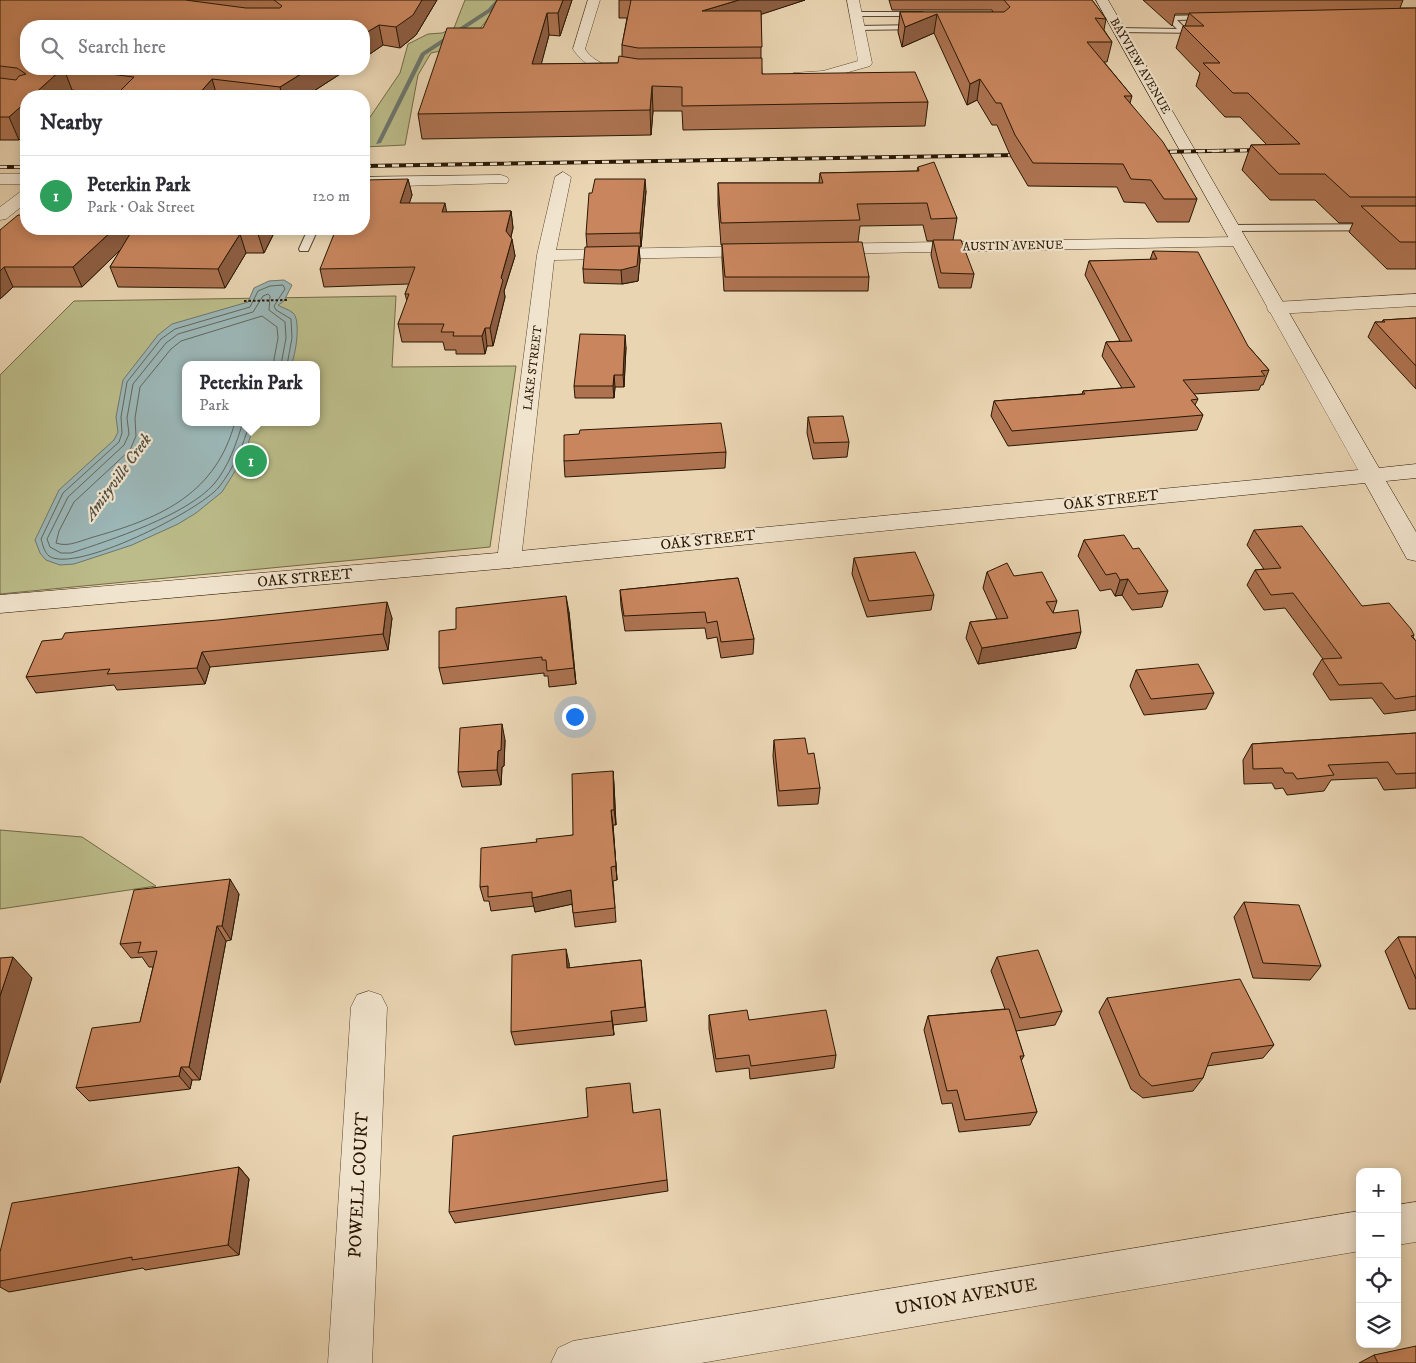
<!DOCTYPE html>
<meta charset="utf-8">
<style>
:root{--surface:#fff;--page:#f2f2f3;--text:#2b2b33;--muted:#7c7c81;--line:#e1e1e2;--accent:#8f2418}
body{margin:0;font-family:"IM FELL DW Pica",serif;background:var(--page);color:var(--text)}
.controls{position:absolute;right:15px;bottom:15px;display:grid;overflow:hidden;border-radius:10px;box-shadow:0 2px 12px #0003}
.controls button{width:45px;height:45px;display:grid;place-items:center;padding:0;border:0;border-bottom:1px solid var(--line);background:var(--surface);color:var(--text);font:25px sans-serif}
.you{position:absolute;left:574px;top:716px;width:18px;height:18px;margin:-12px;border:4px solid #fff;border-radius:50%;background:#1a73e8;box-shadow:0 0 0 8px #1a73e833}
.badge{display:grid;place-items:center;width:32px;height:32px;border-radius:50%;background:var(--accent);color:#fff;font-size:16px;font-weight:700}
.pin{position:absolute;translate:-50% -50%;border:2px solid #fff;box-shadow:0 1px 5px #0006}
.popup{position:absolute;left:182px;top:361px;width:138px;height:65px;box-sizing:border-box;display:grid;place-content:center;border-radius:10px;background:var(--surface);filter:drop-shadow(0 1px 4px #0005);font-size:16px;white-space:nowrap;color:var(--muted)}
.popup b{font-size:19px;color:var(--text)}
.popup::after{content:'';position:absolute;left:50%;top:100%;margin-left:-10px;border:10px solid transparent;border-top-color:var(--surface)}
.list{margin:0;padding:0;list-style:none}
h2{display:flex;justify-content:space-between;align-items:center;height:65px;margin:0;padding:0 20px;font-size:21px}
h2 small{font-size:16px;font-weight:400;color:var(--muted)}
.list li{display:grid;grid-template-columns:32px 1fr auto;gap:15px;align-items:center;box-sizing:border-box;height:80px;padding:0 20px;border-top:1px solid var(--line)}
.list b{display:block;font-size:19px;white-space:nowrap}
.list p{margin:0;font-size:16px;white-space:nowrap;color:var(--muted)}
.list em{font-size:16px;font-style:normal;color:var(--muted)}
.icon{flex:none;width:28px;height:28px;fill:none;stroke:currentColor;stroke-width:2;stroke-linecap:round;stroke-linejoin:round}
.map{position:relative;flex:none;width:1416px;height:1363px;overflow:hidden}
.search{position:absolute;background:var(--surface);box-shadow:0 2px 12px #0003;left:20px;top:20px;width:350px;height:55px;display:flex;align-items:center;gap:12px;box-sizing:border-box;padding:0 18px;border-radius:20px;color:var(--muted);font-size:19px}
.panel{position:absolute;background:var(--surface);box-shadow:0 2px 12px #0003;left:20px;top:90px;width:350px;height:145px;border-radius:20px}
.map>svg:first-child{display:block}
</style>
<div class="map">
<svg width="1416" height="1363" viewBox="0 0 1416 1363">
<rect width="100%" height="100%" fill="#ead5b3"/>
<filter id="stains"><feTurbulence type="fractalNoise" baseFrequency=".004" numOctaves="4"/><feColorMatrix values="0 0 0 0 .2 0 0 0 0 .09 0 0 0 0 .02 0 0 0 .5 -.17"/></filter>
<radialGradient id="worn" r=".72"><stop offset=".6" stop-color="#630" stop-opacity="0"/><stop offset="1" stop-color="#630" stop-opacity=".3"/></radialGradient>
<path fill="#bbbc89" stroke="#726a46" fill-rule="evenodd" d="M465 0H503L478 31 455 48 431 53 418 75 405 145 364 147V126L400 73 408 44 428 34 442 33 454 28Z
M396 296 392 367 516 366 490 547 0 594V375L74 301ZM186 365H316V422H186Z
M0 830 82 837 156 886 0 909Z"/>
<path fill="#9bb6b6" stroke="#6d766e" d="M284 280 292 285 284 301 278 305C282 308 289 309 293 313 301 319 296 355 291 365H186V422H255L244 457 222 492 196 513 178 524 132 545 74 564 60 565 46 560 40 553 35 540 59 490 114 440 118 432 116 417 123 380 158 335 172 324 248 302 254 288 269 281Z"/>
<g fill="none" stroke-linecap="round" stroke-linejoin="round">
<path stroke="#62665c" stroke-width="1" d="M235 422C216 493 163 517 97 536 84 539 69 548 56 543L59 531 74 502 130 450 136 436 135 418 140 387 171 349 181 341 262 316 277 327 278 338 273 365
M243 422C236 444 229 466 214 484 187 515 111 540 71 553H61L50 547 47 539 68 497 124 445 129 434 127 418 133 384 166 343 178 334 253 312 263 296 268 294 270 296 269 310 285 322 286 338 281 365
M250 422C243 446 234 468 219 487 199 511 75 574 49 556 44 552 43 545 41 539L63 493 119 442 122 433 121 417 127 382 161 339 175 329 250 307 258 291 270 286 283 285 285 289 274 306 276 310 291 319 292 338 287 365"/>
<path fill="#6d766e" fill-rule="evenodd" d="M496 0H500L492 11 425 55 381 143 376 144 421 53 488 9Z"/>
<defs>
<path id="lane" d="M852 12H922L926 14 922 16H855Z
M1208 15 1211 19 1177 20 1186 29H1205L1206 31 1202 33 1119 32 1115 30 1119 28 1177 29 1168 20V16Z
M921 25 924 29 858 30 854 28 858 26Z
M1416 224V230L1232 231 1227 228 1232 225Z
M308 229H318L308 251H300L299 249Z"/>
<path id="street" d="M588 0H600L585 49C596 66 617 68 635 72L637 75 635 78C614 83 583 66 573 49Z
M847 0H859L872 63 870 66 824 79H793L791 76 793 73 823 71 858 61Z
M563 172 571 177 556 250 760 246 766 247 769 251 766 255 760 256 554 260 521 560 518 566 509 568 500 566 497 560 537 255 555 177Z
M0 174H26V184H0Z
M501 175 507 177 509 180 507 183 364 187V177Z
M26 190V203L6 219 0 220V207L20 192Z
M1239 237 1245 238 1248 242 1245 246 825 254 819 253 816 249 819 245 825 244Z
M1416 294V306L1276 314 1269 312 1267 308 1269 304 1276 302Z
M369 991 381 995 387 1007 372 1363H328L351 1007 357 995Z
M1416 1202V1242L1397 1245V1205Z
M1360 1211V1251L701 1363H551L558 1348 573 1341Z"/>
<path id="secondary" d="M1096 0H1108L1379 468 1416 464V478L1386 481 1416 532V561L1407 559 1365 483 509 568 0 613V595L509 552 1358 470Z"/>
</defs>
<use href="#lane" stroke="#59462e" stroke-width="2"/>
<use href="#street" stroke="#59462e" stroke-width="1"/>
<use href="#secondary" stroke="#291702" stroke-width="1"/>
<path stroke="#291702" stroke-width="2" stroke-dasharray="2.5 2" stroke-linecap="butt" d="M244 301 287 300"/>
<use href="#lane" fill="#f1e4ce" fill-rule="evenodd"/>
<use href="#street" fill="#f1e4ce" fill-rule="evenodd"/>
<use href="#secondary" fill="#f1e4ce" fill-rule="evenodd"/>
<defs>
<path id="rail-far1" d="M1196 151 1264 150"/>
<path id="rail" d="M1156 152 1264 150
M364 166 1024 155
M0 167H26"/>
</defs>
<use href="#rail-far1" stroke="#291702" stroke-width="2.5"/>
<use href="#rail" stroke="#291702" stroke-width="4"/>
<use href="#rail-far1" stroke="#f1e4ce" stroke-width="2" stroke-dasharray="5.5" stroke-linecap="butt"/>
<use href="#rail" stroke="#f1e4ce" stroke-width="2.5" stroke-dasharray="7" stroke-linecap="butt"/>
</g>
<path fill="#ad7351" stroke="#291702" d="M0 0H437L416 35 400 48 383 45 364 58V26L26 69H348L306 96H115H116L72 90 19 140H0Z
M572 0 560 36 549 35 541 64 618 63 622 56V45L627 18H619V0H805L761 14V58L762 74 928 102 925 126 683 130 682 111H653L651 135 422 139 418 114 483 28Z
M889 0H1092L1106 19 1104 30 1112 42 1107 62H1104L1132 96 1130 103 1197 199 1189 222H1157L1145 203 1124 202 1117 187 1028 186 1011 157 997 125H992L977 100 967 105 934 33 902 47 898 32 900 12H993L992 10H892Z
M1143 0H1403L1400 8H1416V269H1387L1349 232 1353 223H1339L1315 200H1270L1242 170 1251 145H1267L1240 117H1225L1196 86 1200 73 1176 48 1183 26H1185L1189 14H1175L1172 26Z
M918 167 957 218 953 240 974 274 971 288H939L931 255 933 241H927L923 225 860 226 858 242 869 277 868 291H724L722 259V245H721L718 205V183H819L820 173 917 171Z
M408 179 412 195 409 203 447 212 511 211 513 228 511 237 515 256 504 291 505 297 493 346H487L485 354H456V350H445L443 342H402L398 324 407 301 405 294 409 284 324 287 320 269Z
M646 191 641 247H639L640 260 638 281 622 284 584 283 583 269 587 247 586 234Z
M276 229 264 253H246L225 288 118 287 110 267 121 249 82 287H13L0 299V230Z
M1153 251 1248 346 1269 370 1263 385H1261L1259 390 1194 394 1198 399 1195 405 1203 415 1197 430 1008 446 991 416 994 401 1082 394 1083 391 1122 388 1102 356 1106 342 1120 341 1085 275 1089 261 1150 260Z
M1416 318V389L1368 337 1375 322H1382L1383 320Z
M626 347 624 387H615L614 398H575L574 386Z
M808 417 849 442 847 457 813 459 807 433Z
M579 434 726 452 725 468 565 477 564 461Z
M1254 530 1362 606 1414 635 1413 637 1416 641V710L1384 714 1372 698 1330 700 1313 674 1322 659H1323L1285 608 1264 610 1247 585 1255 570 1264 569 1247 545Z
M1084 540 1133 549 1168 591 1162 607 1132 610 1122 595 1115 596 1111 589 1100 591 1078 556Z
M854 558 934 595 931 610 867 617 852 574Z
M987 572 1014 576 1057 601 1053 613 1076 648 978 664 966 638 970 622 997 619 983 588Z
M738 578 754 639 753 654 721 658 717 637 707 639 705 628 625 631 621 606 620 590Z
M569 612 576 684 549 687 548 676H544V673L443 684 439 668 456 629Z
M392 618 388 650 210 667 205 684 117 690 114 685 36 693 26 677Z
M1136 670 1214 693 1206 709 1144 715 1130 686Z
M1416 733V788L1384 790 1377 778 1331 780 1324 791 1287 795 1283 788 1275 789 1272 783 1244 784 1243 760 1252 744Z
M505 740 504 766 502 767 501 785 462 787 458 772Z
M774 740 808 754 820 788 818 804 778 806 773 756Z
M613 771 614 785 616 825H613L617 880 613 881 616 922 575 927 572 904 535 912 534 906 491 911 489 901H484L480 887 537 842 573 835Z
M239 894 231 940 226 941 200 1080H192L190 1089 89 1101 76 1088 140 1022 153 967H149L142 957 131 958 120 944Z
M1244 902 1321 966 1310 980 1253 978 1234 917Z
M1398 937H1416V1009H1409L1385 951Z
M997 957 1062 1011 1055 1025 1016 1031 1024 1056 1021 1061 1037 1112 1030 1125 959 1132 952 1103 942 1104 924 1030 928 1016 1005 1009 991 971Z
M641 960 647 1021 613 1025 614 1035 515 1045 511 1032 569 963V968Z
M1107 998 1274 1045 1263 1058 1207 1066 1203 1078 1193 1091 1143 1098 1131 1089 1099 1012Z
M709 1015 749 1020 836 1055 834 1068 750 1079 749 1068 716 1072 709 1029Z
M631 1095 633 1113 667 1180 668 1191 455 1223 449 1212 588 1117Z
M239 1167 249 1179 239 1255 145 1270 143 1268 9 1292 0 1287V1281Z
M1374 1355 1416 1363H1359Z"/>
<path fill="#8d5e42" stroke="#291702" d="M422 0H437L416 35 400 48 396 27Z
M563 0H572L560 36 558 13Z
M739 0H805L702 34V11Z
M547 13 549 35 535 88 532 64Z
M937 14 934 33 902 47 905 27Z
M379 25 383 45 364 58V34Z
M62 69H64L72 90 65 96H32Z
M309 69H348L306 96H282L280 87Z
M212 79 217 96H197Z
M980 79 977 100 967 105 970 84Z
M652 86 653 111 651 135 650 110Z
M26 102V133L19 140 9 117Z
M408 179 412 195 404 220 400 203Z
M645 179 646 191 641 247 640 233Z
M445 203 448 219 442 212Z
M511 211 513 228 508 248 506 231Z
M114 229H142L82 287 73 267Z
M261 229H276L264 253 258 234Z
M240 234 246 253 225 288 218 269Z
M512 239 515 256 504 291 505 297 493 346 490 328 501 278Z
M639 246 640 260 638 281 622 284 621 270Z
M4 267 13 287 0 299V271Z
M485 328 487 346 485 354 482 336Z
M625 335 626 347 624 387 623 375Z
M614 375 615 387 614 398 613 386Z
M1128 579 1122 595 1115 596 1120 580Z
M566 596 569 612 576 684 574 668Z
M387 602 392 618 388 650 383 634Z
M1081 632 1076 648 978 664 982 648Z
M202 652 210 667 205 684 197 668Z
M502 724 505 740 504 766 502 767 501 785 497 770 498 751Z
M613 771 614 785 616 825 614 810Z
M611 810 613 825 617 880 616 866Z
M230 879 239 894 231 940 222 926Z
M571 890 573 904 535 912 532 898Z
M217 926 226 941 200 1080 189 1067Z
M566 949 569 963 570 982 567 968Z
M13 957 32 978 0 1083V996Z
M611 1011 613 1025 614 1035 612 1021Z
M181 1067 192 1080 190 1089 179 1076Z
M239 1167 249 1179 239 1255 228 1245Z"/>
<path fill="#c9865e" stroke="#291702" d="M0 0H185L246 8H280L282 6 274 0H422L413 15 396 27 379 25 364 34V26H26V69H62L32 96H26V102L9 117H0V78L16 80 19 76 26 74 17 68 0 66Z
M497 0H563L558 13H547L532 64 618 63 619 56 638 59 762 58V74L915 72 928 102 682 106V87L652 86 650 110 418 114 447 28H483Z
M631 0H739L702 11H761L762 47 638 48 622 45Z
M1004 0H1092L1106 19 1095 18 1112 42H1087L1132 96H1124L1163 142 1197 199H1164L1151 180 1131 179 1123 164 1033 163 1015 135 1001 103H996L980 79 970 84 937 14 905 27 900 12H1004L1010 7Z
M1416 8V197H1350L1325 174H1279L1251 145 1300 144 1248 93H1233L1203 63H1220L1183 26H1204L1189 13Z
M70 69H309L280 87 212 79 197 96H115L134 77Z
M934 162 957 218 931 219 927 203 857 204 860 220 721 223 718 183H823L820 173 919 171 918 167Z
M408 179 400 203H445L442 212 511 211 506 231 512 239 501 278 503 280 490 328H485L482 336H453L454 332H441L444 324H398L409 294H405L415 267 320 269 336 229H364V180Z
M595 179H645L640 233 586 234 589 193H592Z
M1361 206H1416V242H1400Z
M18 215 26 216V229H114L73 267H4L0 271V230Z
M133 229H261L258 234H240L218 269 110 267Z
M933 240H961L974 274 941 273Z
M862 242 869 277H725L722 244Z
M639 246 637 266 621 270 583 269 585 247Z
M1153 251 1198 252 1248 346 1269 370 1261 371 1265 376 1183 380 1198 399 1191 400 1203 415 1012 431 994 401 1085 394 1083 391 1135 387 1106 342 1132 341 1089 261 1157 259Z
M1416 318V366L1375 322H1385L1383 320Z
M580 334 625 335 623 375H614L613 386H574Z
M843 416 849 442 814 443 808 417Z
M721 423 726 452 564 461V435L579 434 580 430Z
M1302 526 1362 606 1389 603 1411 629 1414 635 1411 636 1416 641V696L1395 699 1382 683 1339 685 1322 659 1342 658 1293 593 1271 595 1255 570 1281 568 1254 530Z
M1124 535 1133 549 1139 548 1168 591 1138 594 1128 579 1120 580 1116 573 1106 575 1084 540Z
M915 552 934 595 869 601 854 558Z
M1007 563 1014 576 1042 572 1057 601 1046 602 1053 613 1078 610 1081 632 982 648 970 622 1008 618 987 572Z
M738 578 754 639 721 642 717 621 707 623 705 612 624 616 620 590Z
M566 596 574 668 547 671 546 660H542V657L439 668V631L456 629V608Z
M387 602 383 634 202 652 197 668 107 674 110 669 26 677 42 641 62 639 65 633 218 620Z
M1198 664 1214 693 1151 699 1136 670Z
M502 724 501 750 498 751 497 770 458 772 460 728Z
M1416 733V773L1396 774 1388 762 1328 765 1334 775 1297 779 1293 773H1285L1282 768 1253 769 1252 744Z
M805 738 808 754 814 753 820 788 779 791 774 740Z
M613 771 614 810H611L616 866 611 867 615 908 573 913 571 890 532 898V892L488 897V886L480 887 481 848 537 842 536 839 573 835 572 774Z
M230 879 222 926H217L189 1067H181L179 1076 76 1088 92 1028 140 1022 157 951 138 953 141 942 120 944 134 890Z
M1244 902 1299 905 1321 966 1263 963Z
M1398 937H1416V979Z
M566 949 567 968 641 960 645 1007 611 1011 612 1021 511 1032 512 955Z
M1038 950 1062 1011 1020 1018 997 957Z
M13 957 0 996V958Z
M1240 979 1274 1045 1212 1053 1203 1078 1152 1086 1140 1076 1107 998Z
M1009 1009 1024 1056H1020L1037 1112 965 1120 957 1090 947 1091 928 1016Z
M747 1010 749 1020 826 1010 836 1055 751 1066 749 1055 716 1059 709 1015Z
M630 1083 633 1113 660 1109 667 1180 449 1212 453 1136 588 1117 586 1088Z
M239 1167 228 1245 132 1260V1257L0 1281V1252L12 1203Z
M1416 1346V1363H1378L1374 1355Z"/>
<g text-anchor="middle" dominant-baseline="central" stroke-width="4.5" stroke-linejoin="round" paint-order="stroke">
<g font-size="12" fill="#291702" stroke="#f1e4ce">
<text transform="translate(1140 66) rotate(60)">BAYVIEW AVENUE</text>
<text transform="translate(1013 246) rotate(-1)">AUSTIN AVENUE</text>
<text transform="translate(533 368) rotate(-83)">LAKE STREET</text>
</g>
<g font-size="15" fill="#291702" stroke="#f1e4ce">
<text transform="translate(1111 500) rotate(-6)">OAK STREET</text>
<text transform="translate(708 540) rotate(-6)">OAK STREET</text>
<text transform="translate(305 578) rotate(-5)">OAK STREET</text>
</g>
<g font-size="16" font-style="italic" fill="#514f41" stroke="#f1e4ce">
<text transform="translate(118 477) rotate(-54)">Amityville Creek</text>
</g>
<g font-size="18" fill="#291702" stroke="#f1e4ce">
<text transform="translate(359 1185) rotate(-87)">POWELL COURT</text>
<text transform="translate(966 1297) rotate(-10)">UNION AVENUE</text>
</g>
</g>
<rect width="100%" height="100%" filter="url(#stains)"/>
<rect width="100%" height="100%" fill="url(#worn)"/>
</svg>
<div class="controls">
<button>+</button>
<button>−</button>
<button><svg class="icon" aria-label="locate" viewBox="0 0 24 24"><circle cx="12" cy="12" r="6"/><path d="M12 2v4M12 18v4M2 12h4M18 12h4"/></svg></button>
<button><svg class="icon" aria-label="layers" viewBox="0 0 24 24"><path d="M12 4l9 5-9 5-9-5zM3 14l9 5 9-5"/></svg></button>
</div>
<div class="you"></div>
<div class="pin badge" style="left:251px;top:461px;background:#2e9e5b">1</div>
<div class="popup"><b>Peterkin Park</b>Park</div>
<div class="search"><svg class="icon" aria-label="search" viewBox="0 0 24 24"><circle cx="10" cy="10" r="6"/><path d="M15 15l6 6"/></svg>Search here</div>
<section class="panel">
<h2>Nearby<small></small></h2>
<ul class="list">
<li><span class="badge" style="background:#2e9e5b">1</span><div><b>Peterkin Park</b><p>Park · Oak Street</p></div><em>120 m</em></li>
</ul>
</section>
</div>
